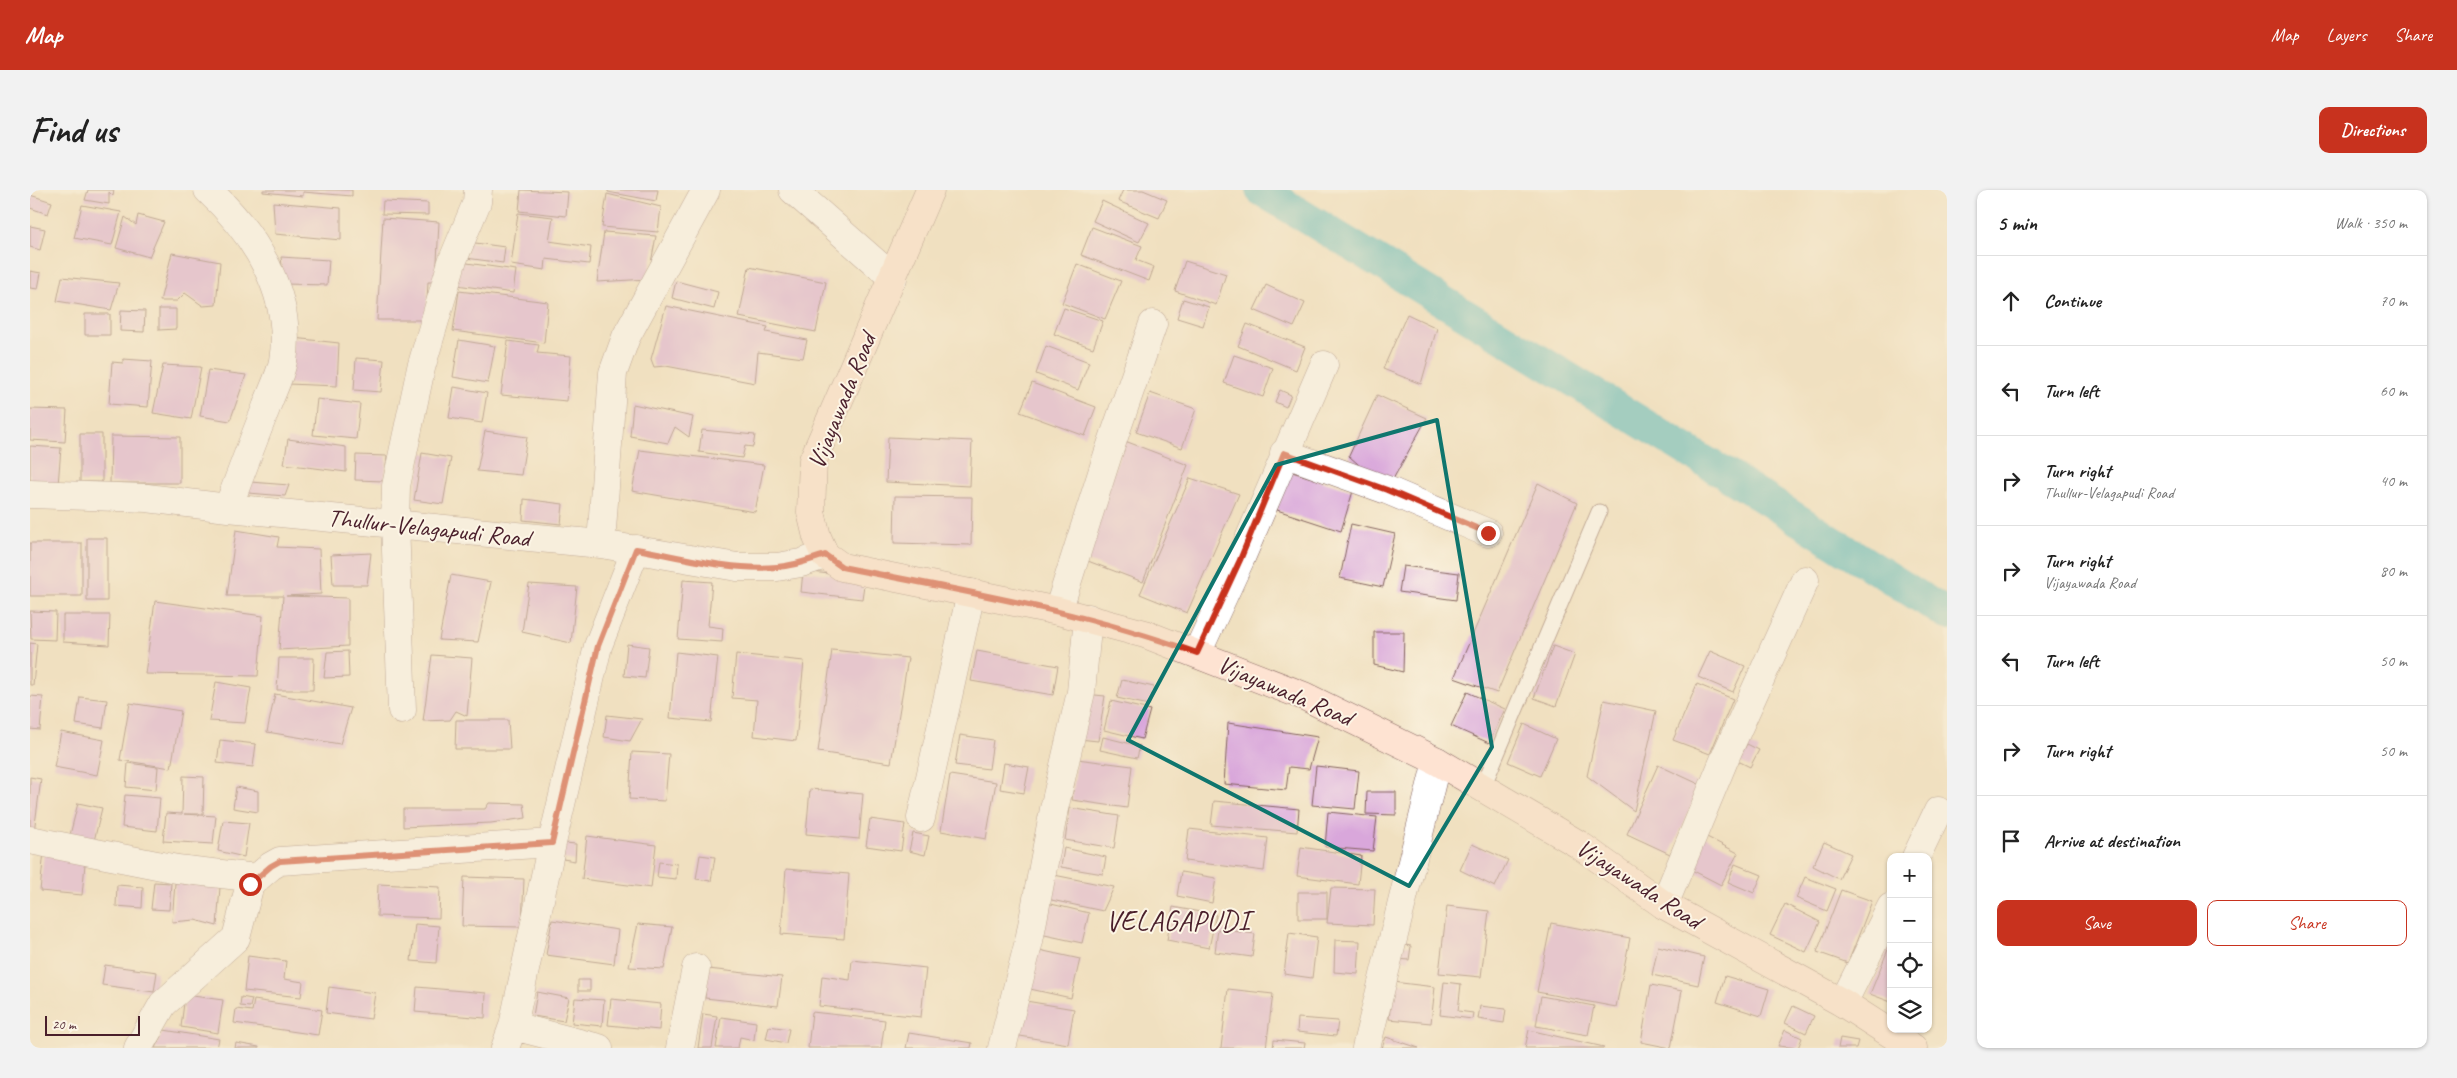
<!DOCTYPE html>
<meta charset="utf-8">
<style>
:root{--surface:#fff;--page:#f2f2f2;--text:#222;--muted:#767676;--line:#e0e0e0;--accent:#c8321e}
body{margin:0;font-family:Caveat,sans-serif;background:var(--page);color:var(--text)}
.controls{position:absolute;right:15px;bottom:15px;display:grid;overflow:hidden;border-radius:10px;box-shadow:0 1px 4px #0004}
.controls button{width:45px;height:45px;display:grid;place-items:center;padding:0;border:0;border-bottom:1px solid var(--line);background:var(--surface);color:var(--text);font:25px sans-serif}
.scale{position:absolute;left:15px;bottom:12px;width:95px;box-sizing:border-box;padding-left:5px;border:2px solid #4a1f2b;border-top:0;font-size:14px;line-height:18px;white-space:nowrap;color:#4a1f2b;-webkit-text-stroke:4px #fcf5e5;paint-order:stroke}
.stop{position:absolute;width:15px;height:15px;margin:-11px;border:4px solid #c8321e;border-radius:50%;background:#fff}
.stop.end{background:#c8321e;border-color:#fff;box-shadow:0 1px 5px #0008}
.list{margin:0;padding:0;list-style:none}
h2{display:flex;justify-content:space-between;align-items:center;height:65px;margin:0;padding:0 20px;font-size:21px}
h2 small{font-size:16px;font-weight:400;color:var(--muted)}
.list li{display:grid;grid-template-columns:32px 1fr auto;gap:15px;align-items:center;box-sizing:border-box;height:90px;padding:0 20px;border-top:1px solid var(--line)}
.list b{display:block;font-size:19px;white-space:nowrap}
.list p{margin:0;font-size:16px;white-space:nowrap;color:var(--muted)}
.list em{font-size:16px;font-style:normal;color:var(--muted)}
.actions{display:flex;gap:10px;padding:15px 20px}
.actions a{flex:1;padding:11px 0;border:1px solid var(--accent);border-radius:10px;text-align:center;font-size:18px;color:var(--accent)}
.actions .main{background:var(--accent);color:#fff}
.icon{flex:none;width:28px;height:28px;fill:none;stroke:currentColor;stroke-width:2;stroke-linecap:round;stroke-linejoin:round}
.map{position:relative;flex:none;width:1917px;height:858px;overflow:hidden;border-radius:10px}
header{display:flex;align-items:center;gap:30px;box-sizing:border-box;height:70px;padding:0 25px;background:var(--accent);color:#fff}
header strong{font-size:24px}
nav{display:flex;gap:28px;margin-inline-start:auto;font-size:18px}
.intro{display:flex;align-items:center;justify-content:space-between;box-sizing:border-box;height:120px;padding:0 30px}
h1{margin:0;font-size:35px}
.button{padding:12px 22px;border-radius:10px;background:var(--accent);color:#fff;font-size:18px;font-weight:700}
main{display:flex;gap:30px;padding:0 30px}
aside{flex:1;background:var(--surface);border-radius:10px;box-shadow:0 1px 4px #0004}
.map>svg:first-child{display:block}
</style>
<header>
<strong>Map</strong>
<nav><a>Map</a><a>Layers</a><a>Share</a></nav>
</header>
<div class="intro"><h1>Find us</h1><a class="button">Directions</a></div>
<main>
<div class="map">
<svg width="1917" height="858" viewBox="0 0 1917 858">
<rect width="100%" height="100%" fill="#fcf5e5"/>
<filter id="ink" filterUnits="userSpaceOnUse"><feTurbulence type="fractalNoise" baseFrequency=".02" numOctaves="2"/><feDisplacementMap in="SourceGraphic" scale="10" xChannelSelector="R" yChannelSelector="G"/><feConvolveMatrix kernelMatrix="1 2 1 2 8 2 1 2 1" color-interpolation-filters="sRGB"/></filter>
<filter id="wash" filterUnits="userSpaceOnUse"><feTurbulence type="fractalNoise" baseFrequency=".0096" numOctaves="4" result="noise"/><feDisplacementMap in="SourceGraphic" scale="20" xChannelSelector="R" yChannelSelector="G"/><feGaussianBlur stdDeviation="1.12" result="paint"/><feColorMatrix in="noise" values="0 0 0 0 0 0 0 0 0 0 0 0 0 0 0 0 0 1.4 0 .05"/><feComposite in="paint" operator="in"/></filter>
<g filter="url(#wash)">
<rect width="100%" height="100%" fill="#f0e0c0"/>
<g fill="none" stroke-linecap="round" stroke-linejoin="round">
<path stroke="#47b6bf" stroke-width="32" d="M1231 0 1707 291 1917 424"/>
</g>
<g id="blocks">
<path fill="#d9a7db" d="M58 0H84L83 6 79 2V14L55 10Z
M233 0H322V6L273 2V6L233 2Z
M491 0 538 2 536 26 489 21Z
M578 0H628L626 11 578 2Z
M1093 0H1113L1137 10 1129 28 1088 11Z
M577 4 631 17 628 42 572 37Z
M0 5 22 12 18 24 0 18Z
M353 11 398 13V25L352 24Z
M1072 11 1119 33 1109 52 1063 31Z
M243 12 311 18V50L245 44Z
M52 15 91 22 82 55 44 48Z
M488 23 523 27 519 51 561 57 559 74 516 69 515 80 481 75Z
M108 25 134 32 119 67 86 58 95 27 106 35Z
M353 28 409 32 406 92H398L396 130H347Z
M0 36 15 39 10 60 0 57Z
M1062 37 1112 56 1106 70 1124 77 1119 91 1051 65Z
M574 42 626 46 618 89 567 92Z
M438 52 475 57 473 73 436 68Z
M142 63 190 72 186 115 173 116 155 103 147 111H130Z
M251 67 299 70 297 95 254 94Z
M1155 71 1196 84 1186 115 1145 101Z
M430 72 486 80 483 103 427 95Z
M1047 74 1091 91 1075 129 1032 113Z
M719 77 796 92 786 142 709 127Z
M0 81 11 83 8 99 0 98Z
M32 87 89 93 81 120 27 111Z
M646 91 688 102 684 119 642 108Z
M1236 95 1275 113 1264 137 1224 120Z
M429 101 518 112 514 153 423 141Z
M1153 109 1179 117 1173 136 1147 128Z
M636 116 738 137 736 142 777 150 773 168 728 162 725 193 636 176 624 177 621 169Z
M1034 118 1073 131 1063 158 1024 144Z
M129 119H146V139L129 140Z
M91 120 115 121 114 142 90 141Z
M55 124H80V145H55Z
M1377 124 1407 138 1391 194 1353 179Z
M1217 134 1275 157 1266 180 1208 156Z
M263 148 309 153 307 196 258 194Z
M429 150 465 156 458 193 423 187Z
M478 151 509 155 507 163 541 166 537 211 471 205Z
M1016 156 1059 172 1048 200 1006 184Z
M1204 165 1243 178 1233 207 1194 193Z
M326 168 354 170 351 202 324 200Z
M93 169 122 171 118 217 79 214 82 172 93 173Z
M133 175 171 177 161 229 123 223Z
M178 180 216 185 200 231 170 226Z
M1002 193 1066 217 1055 246 990 222Z
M424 197 457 203 452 233 419 228Z
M1250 200 1261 205 1256 217 1245 212Z
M1120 203 1166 219 1152 258 1106 242Z
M1347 205 1397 228 1357 300 1319 266Z
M287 209 330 214 326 249 283 245Z
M603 214 663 227 659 247 645 237 638 253 600 246Z
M0 219 37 220 35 252 0 250Z
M672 240 725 245 723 257 715 256 712 268 669 262Z
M455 241 497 247 491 285 447 281Z
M50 244H72V292H50Z
M81 246 150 247V293H80Z
M858 247 942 251 940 296 856 292Z
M258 249 316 257V282L254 274Z
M1095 251 1158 275 1113 392 1050 368Z
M0 256 31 258 28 295 0 292Z
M610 260 734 275 725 322 602 301Z
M392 263 421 268 413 314 384 310Z
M326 265 357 266 355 291 325 290Z
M1259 281 1323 301 1311 341 1247 320Z
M1160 288 1209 304 1157 423 1110 404Z
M220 292 259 295 255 306 218 303Z
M1508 293 1547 313 1467 503 1424 488Z
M865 306 942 307 941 355 864 353Z
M494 309 533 314 531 334 493 330Z
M1321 334 1365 344 1353 397 1310 388Z
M206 340 249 347 247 357 289 359 291 404 256 406 318 408V456L249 460 253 406H197Z
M57 348H77V411H57Z
M0 353H52V406H0Z
M341 363 337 395H303L301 365Z
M1373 376 1429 383 1426 410 1369 402Z
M773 381 835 388 832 409 771 402Z
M421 385 461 392 448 452 409 450Z
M653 390 682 392 678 436 693 438 692 452 648 449Z
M499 394 547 397 541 453 492 442Z
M125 411 233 426 228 486 115 484Z
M0 421 26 422 25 450 1 449Z
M33 425H80L79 455 33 452Z
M1344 442H1374L1373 482 1344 475Z
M0 453 7 454 3 495H0Z
M597 454 619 457 615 488 594 486Z
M1523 456 1545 464 1526 516 1504 508Z
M802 460 878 468 861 573 788 562Z
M318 461 319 487 294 488 297 462Z
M947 461 1028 476 1023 505 941 491Z
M1680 461 1715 476 1703 502 1668 487Z
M646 462 688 467 681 532 640 528Z
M706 464 774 471 766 551 724 546 727 510 702 508Z
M402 465 442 468 437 526 426 521 420 530 393 531Z
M249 468H284L283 500H247Z
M1092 490 1124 497 1119 515 1087 508Z
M186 492 221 498 215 533 179 531Z
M1667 494 1703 509 1680 564 1643 550Z
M1437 502 1475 519 1459 553 1421 536Z
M245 504 321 518 310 554 237 542Z
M1055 504 1075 506 1068 551 1049 549Z
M0 506 13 507 10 540 0 539Z
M50 507 77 510 73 538 46 534Z
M1574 510 1626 521 1604 621 1557 586Z
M1081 511 1120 520 1112 549 1074 540Z
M100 513 151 521 141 578 90 570Z
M577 525 612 529 600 551 574 547Z
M426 530H478L480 559H425Z
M1198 533 1288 547 1279 579 1259 577 1256 600 1194 594Z
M1494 534 1526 549 1510 586 1478 572Z
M31 542 74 550 67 585 24 577Z
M930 545 963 550 959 579 925 575Z
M1073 547 1110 556 1107 568 1070 560Z
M190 550 226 554 223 577 187 573Z
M1717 554 1729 560 1720 577 1708 571Z
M602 562 639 564 635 611 599 609Z
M1047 569 1102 576 1097 618 1042 610Z
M98 573 128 577 126 600 96 597Z
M974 573 999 577 994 603 970 599Z
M1628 575 1671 595 1640 664 1597 644Z
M1286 576 1329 581 1325 619 1282 615Z
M920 585 966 592 956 649 911 641Z
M153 586 174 587 173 624H154L186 626 183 654 133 651 136 623 152 624Z
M0 587 11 589 4 642 0 641Z
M206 597 228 601V622L203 618Z
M780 599 833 604 829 649 776 644Z
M1337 602H1366V625L1336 624Z
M95 605 130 608 127 641 92 637Z
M1184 611 1269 619 1267 642 1181 635Z
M48 613 72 618 64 651 40 645Z
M459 613 494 614 496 628 461 633 373 637V619H455Z
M1040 618 1089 626 1084 658 1035 650Z
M1298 622 1347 627 1343 661 1295 657Z
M840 629 875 634 871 661 836 656Z
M193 631 219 633 214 667 188 661Z
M1159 639 1238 648 1234 681 1155 671Z
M883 643 899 646 895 665 879 661Z
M557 646 626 655 621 698 552 689Z
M1675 646 1708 663 1691 695 1658 678Z
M1794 652 1821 664 1809 689 1783 676Z
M535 653 546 654 545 671 533 669Z
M1442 654 1478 670 1465 697 1430 680Z
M1271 657 1331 666 1328 694 1267 686Z
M1034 658 1076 667 1073 684 1031 677Z
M14 661 56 664 52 705 10 701Z
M670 665 685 667 681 691 666 689Z
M629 672 647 674 646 689 627 687Z
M1705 674 1732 685 1724 703 1698 692Z
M756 679 819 684 814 749 751 744Z
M1151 682 1186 688 1182 713 1147 706Z
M1019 684 1084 697 1073 721 1012 708Z
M434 687 494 689 492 737 432 736Z
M1775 687 1806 699 1797 721 1766 708Z
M124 692 141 693 139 720 121 719Z
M145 693 190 697 187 736 165 730 142 732Z
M348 694 410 697 409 728 347 726Z
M87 695 113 697 112 718 86 716Z
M1301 698 1345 699 1343 735 1297 733Z
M1811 700 1842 711 1818 773 1787 762Z
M1268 702H1297V729H1268Z
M1017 713 1059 723 1052 753 1010 744Z
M1755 714 1790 732 1776 762 1740 745Z
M1417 716 1459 721 1451 787 1409 783Z
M1143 717 1186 725 1179 758 1137 750Z
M522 730 588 740 584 774 516 765Z
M1521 733 1600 748 1586 817 1507 802Z
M385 734 409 736 406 773 381 771Z
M608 734 642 737 634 779 599 777Z
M1188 739 1225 744 1222 767 1185 762Z
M1259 743 1287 747 1282 788 1254 784Z
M1305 750 1330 751 1328 784 1304 782Z
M1861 752V812L1840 804Z
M1369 754 1381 756 1379 770 1367 769Z
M1628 756 1674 767 1668 795 1622 785Z
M1000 758 1050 769 1041 808 991 797Z
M218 766 256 771 254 789 273 792 271 807 214 801Z
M822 770 896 778 891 827 789 816 792 786 820 790Z
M75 775 127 782 124 802 72 795Z
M678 779 752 787 748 816 675 808Z
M1695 786 1739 799 1731 826 1687 812Z
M548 790H560V801H548Z
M1363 792 1405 797 1401 833 1359 829Z
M1414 792 1431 794 1428 821 1443 823 1442 829 1410 825Z
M1621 795 1652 801 1641 858 1611 852Z
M299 797 345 803 341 829 296 823Z
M387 797 456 803 455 828 385 822Z
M1198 799 1243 804 1236 858H1191Z
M507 802 539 808 534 831 503 826Z
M155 805 193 810 188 843 151 837Z
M1511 806 1564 816 1558 845 1506 836Z
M211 807 222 809 220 817 210 816Z
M545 808 574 810 572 836 542 833Z
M581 809 631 814 629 840 578 835Z
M224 810 292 820 288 845 204 833 206 819 222 821Z
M990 810 1044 819 1038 854 984 845Z
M1450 816 1476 819 1474 833 1448 829Z
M1763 816 1784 826 1776 843 1755 833Z
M782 822 855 830 851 858H778Z
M673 824 687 826 682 858H668Z
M691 827 726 832 724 850 710 847 708 858H686Z
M1268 828 1308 831 1306 846 1267 842Z
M739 836 759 839 756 853 736 849Z
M134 840 189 849 187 858H125Z
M1499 840 1574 857V858H1495Z
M1755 840 1772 848 1768 858 1748 856Z
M879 843 942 853 941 858H876Z
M1356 847 1389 858H1352Z
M1810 848 1828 851 1826 858H1808Z
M1244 850 1275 853 1274 858H1243Z
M206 853 229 857V858H205Z"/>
</g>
</g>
<g filter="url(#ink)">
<use href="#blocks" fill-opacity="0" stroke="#84635f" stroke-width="1"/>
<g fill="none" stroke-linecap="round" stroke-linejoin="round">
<defs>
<path id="lane" d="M1452 599 1569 322"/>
<path id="street" d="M178 0C224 43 264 105 253 171 250 187 241 203 236 218 223 251 210 285 198 318
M763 0 863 88
M1254 263 1357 300 1458 343
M0 304 117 308 198 318 571 354 707 377H747L771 373 795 365
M571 354 583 183 596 147 676 0
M1028 421 1078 264 1123 134
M1167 463 1210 370 1294 175
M372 520 365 334 366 296 391 178 422 72 447 12 448 0
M891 628 941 403
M0 650 147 679 227 688
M1886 667 1908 621
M1634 715 1697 563 1775 390
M1813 813 1861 717
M108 858 133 814 206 748 220 694 241 676 250 671 522 653
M475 858 483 836
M569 858 483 836 522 653 568 456 606 359
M650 858 666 778
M972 858 999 751 1024 619 1051 502 1058 428
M1336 858 1407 571"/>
<path id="secondary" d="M900 0 783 270 781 322 787 347 795 365 812 377 1028 421 1115 444 1274 506 1407 571 1548 654 1634 715 1813 813 1883 858"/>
</defs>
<use href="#lane" stroke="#84635f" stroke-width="17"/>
<use href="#street" stroke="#84635f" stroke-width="29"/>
<use href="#secondary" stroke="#84635f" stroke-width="29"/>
<use href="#lane" stroke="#fff" stroke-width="15"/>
<use href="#street" stroke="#fff" stroke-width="28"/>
<use href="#secondary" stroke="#fee3d2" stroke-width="28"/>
</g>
</g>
<g fill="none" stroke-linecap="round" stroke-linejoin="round" filter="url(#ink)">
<path stroke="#c8321e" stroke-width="6" d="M220 694 241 676 250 671 522 653 568 456 606 359C652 367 700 381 747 377 764 376 780 370 795 365L812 377C932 401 1052 421 1167 463L1210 370 1254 263 1357 300 1458 343"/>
</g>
<path d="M0 0H1917V858H0ZM1407 230 1462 557 1379 696 1098 550 1246 275Z" fill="#f0e0c0" fill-opacity=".55" fill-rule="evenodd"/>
<path fill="none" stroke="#0f766e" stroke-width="4" stroke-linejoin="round" d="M1407 230 1462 557 1379 696 1098 550 1246 275Z"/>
<g text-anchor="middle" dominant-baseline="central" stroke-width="4" stroke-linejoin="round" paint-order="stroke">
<g font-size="25" fill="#4a1f2b" stroke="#fcf5e5">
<text transform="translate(812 211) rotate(-68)">Vijayawada Road</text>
<text transform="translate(399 338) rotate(6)">Thullur-Velagapudi Road</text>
<text transform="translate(1255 501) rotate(23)">Vijayawada Road</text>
<text transform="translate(1609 694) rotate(33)">Vijayawada Road</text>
</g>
<g font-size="28" letter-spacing="1" fill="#4a1f2b" stroke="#fcf5e5">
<text x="1148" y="730">VELAGAPUDI</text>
</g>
</g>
</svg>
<div class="controls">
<button>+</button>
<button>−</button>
<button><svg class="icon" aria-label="locate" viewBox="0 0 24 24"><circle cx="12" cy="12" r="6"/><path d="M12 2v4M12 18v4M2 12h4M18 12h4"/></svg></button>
<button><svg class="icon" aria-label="layers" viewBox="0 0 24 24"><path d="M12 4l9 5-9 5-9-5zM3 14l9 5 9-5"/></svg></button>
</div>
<div class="scale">20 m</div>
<div class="stop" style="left:220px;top:694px"></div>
<div class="stop end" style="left:1458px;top:343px"></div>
</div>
<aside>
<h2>5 min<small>Walk · 350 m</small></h2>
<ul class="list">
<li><svg class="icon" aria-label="ahead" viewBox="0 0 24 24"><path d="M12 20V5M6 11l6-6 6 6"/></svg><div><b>Continue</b></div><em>70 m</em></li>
<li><svg class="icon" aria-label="left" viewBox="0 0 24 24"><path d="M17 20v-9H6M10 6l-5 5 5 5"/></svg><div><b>Turn left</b></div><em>60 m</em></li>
<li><svg class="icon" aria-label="right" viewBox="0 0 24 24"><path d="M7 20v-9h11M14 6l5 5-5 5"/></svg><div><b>Turn right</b><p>Thullur-Velagapudi Road</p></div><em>40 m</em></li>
<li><svg class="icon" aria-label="right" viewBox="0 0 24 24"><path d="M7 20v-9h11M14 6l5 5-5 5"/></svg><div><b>Turn right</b><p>Vijayawada Road</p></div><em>80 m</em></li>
<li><svg class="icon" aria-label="left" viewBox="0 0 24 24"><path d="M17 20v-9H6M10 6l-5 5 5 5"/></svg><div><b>Turn left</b></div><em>50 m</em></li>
<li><svg class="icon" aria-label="right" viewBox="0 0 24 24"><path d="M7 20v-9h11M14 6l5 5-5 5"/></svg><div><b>Turn right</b></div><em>50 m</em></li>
<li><svg class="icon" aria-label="arrive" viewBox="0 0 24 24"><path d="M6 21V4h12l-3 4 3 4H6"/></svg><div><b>Arrive at destination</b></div></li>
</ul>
<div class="actions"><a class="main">Save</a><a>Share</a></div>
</aside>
</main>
